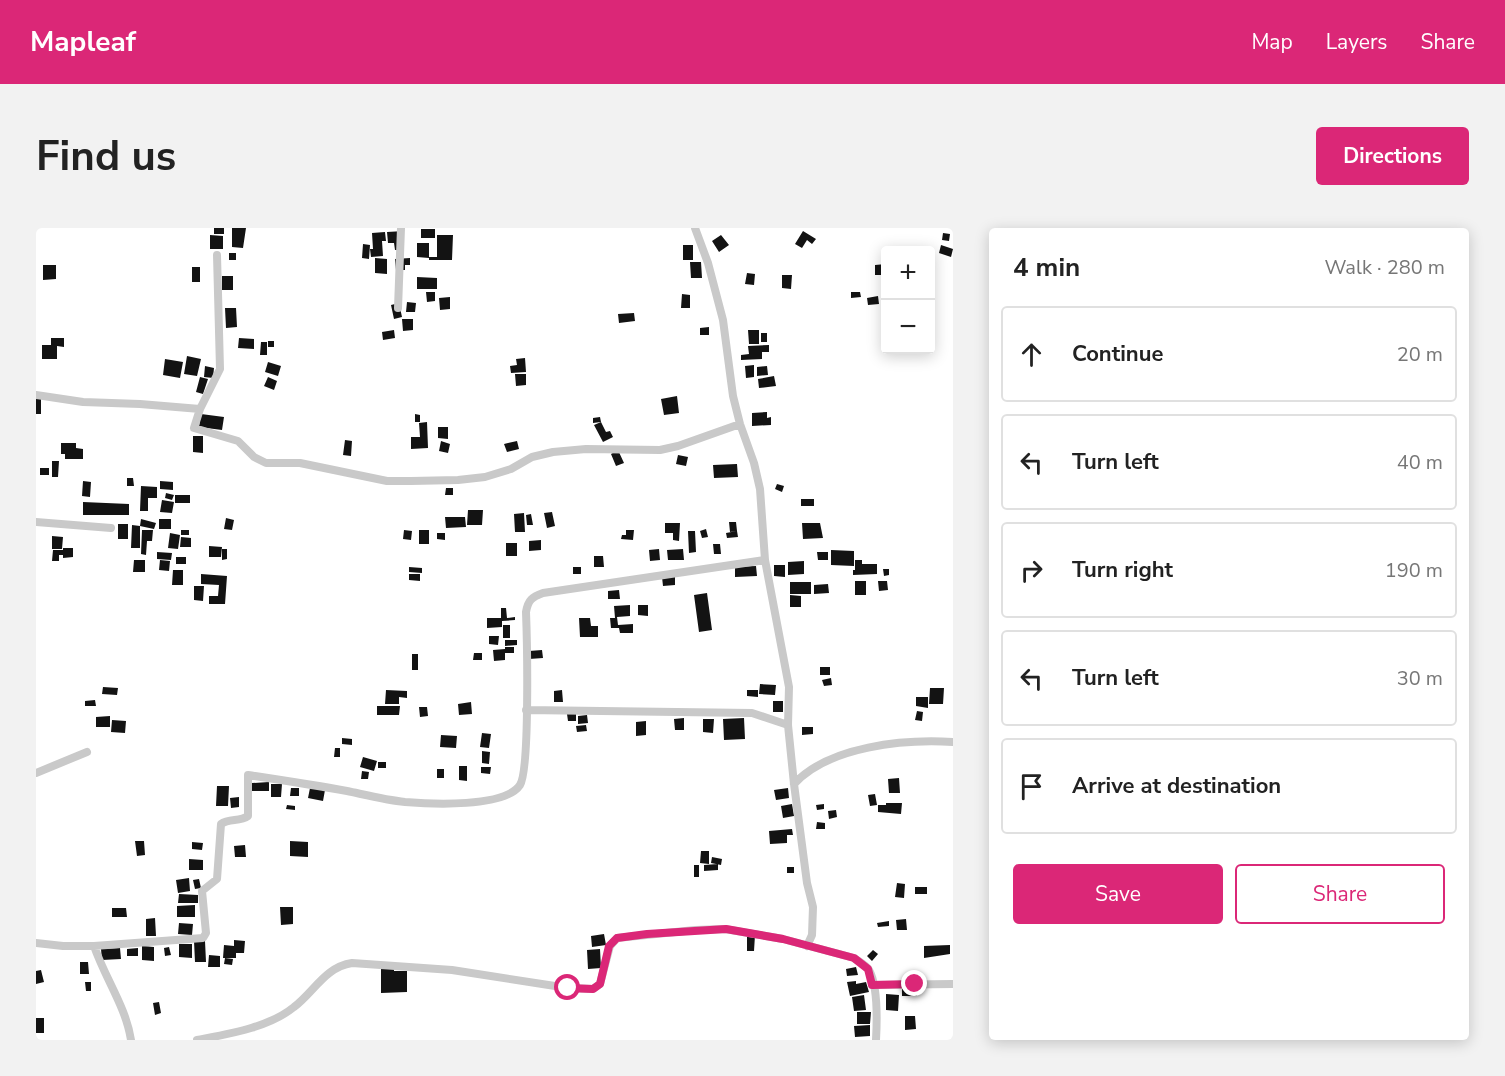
<!DOCTYPE html>
<meta charset="utf-8">
<style>
:root{--surface:#fff;--page:#f2f2f2;--text:#222;--muted:#767676;--line:#e0e0e0;--accent:#db2777}
body{margin:0;font-family:"Nunito Sans",sans-serif;background:var(--page);color:var(--text)}
.controls{position:absolute;right:18px;top:18px;display:grid;overflow:hidden;border-radius:6px;box-shadow:0 3px 15px #0003}
.controls button{width:54px;height:54px;display:grid;place-items:center;padding:0;border:0;border-bottom:2px solid var(--line);background:var(--surface);color:var(--text);font:30px sans-serif}
.stop{position:absolute;width:18px;height:18px;margin:-14px;border:4px solid #db2777;border-radius:50%;background:#fff}
.stop.end{background:#db2777;border-color:#fff;box-shadow:0 2px 6px #0008}
.list{margin:0;padding:0;list-style:none}
h2{display:flex;justify-content:space-between;align-items:center;height:78px;margin:0;padding:0 24px;font-size:26px}
h2 small{font-size:20px;font-weight:400;color:var(--muted)}
.list li{display:grid;grid-template-columns:39px 1fr auto;gap:18px;align-items:center;box-sizing:border-box;height:96px;margin:0 12px 12px;padding:0 12px;border:2px solid var(--line);border-radius:6px}
.list b{display:block;font-size:22px;white-space:nowrap}
.list em{font-size:20px;font-style:normal;color:var(--muted)}
.actions{display:flex;gap:12px;padding:18px 24px}
.actions a{flex:1;padding:14px 0;border:2px solid var(--accent);border-radius:6px;text-align:center;font-size:21px;color:var(--accent)}
.actions .main{background:var(--accent);color:#fff}
.icon{flex:none;width:33px;height:33px;fill:none;stroke:currentColor;stroke-width:2;stroke-linecap:round;stroke-linejoin:round}
.map{position:relative;flex:none;width:917px;height:812px;overflow:hidden;border-radius:6px}
header{display:flex;align-items:center;gap:36px;box-sizing:border-box;height:84px;padding:0 30px;background:var(--accent);color:#fff}
header strong{font-size:28px}
nav{display:flex;gap:33px;margin-inline-start:auto;font-size:21px}
.intro{display:flex;align-items:center;justify-content:space-between;box-sizing:border-box;height:144px;padding:0 36px}
h1{margin:0;font-size:42px}
.button{padding:15px 27px;border-radius:6px;background:var(--accent);color:#fff;font-size:21px;font-weight:700}
main{display:flex;gap:36px;padding:0 36px}
aside{flex:1;background:var(--surface);border-radius:6px;box-shadow:0 3px 15px #0003}
.map>svg:first-child{display:block}
</style>
<header>
<strong>Mapleaf</strong>
<nav><a>Map</a><a>Layers</a><a>Share</a></nav>
</header>
<div class="intro"><h1>Find us</h1><a class="button">Directions</a></div>
<main>
<div class="map">
<svg width="917" height="812" viewBox="0 0 917 812">
<rect width="100%" height="100%" fill="#fff"/>
<path fill="#131313" d="M178 0H188V6H178Z
M196 0H210L207 20 196 19Z
M385 1H399V10H385Z
M368 3V22H359L358 15H352L351 4Z
M767 3 780 11 776 16 771 12 766 20 759 16Z
M349 4 350 13H346L347 28 335 29 334 21H337L336 5Z
M907 5 914 6 913 13 906 12Z
M174 7 187 8V21H174Z
M401 7H417L416 32H393V29H401Z
M685 7 693 17 683 24 676 13Z
M381 15H393V30L381 29Z
M327 16 334 17 333 31 326 30Z
M647 17H657V32H647Z
M905 17 917 21 915 29 903 25Z
M867 18 875 19 874 22H866Z
M193 25H200V32H193Z
M339 30 351 31V46L339 45Z
M374 30V37H369V42H360L359 31Z
M654 34H665L666 50H655Z
M850 36V47H839V37Z
M7 37H20V51L7 52Z
M156 39H164V54H156Z
M711 45 719 46 718 57 709 56Z
M746 47H756L755 61 746 60Z
M186 48H197V62H186Z
M381 49 401 50V61H381Z
M390 64H399V73L391 74Z
M815 64H824L825 69 815 70Z
M646 66 654 67V80H645Z
M842 68 843 76 832 77 831 70Z
M414 69V81L404 82 403 70Z
M371 74 380 75 379 84H370Z
M363 75 366 89 358 91 355 77Z
M189 80H200L201 99 190 100Z
M598 85 599 93 583 95 582 86Z
M366 91H377V102L367 103Z
M673 99V107H664V100Z
M358 102 359 110 347 112 346 104Z
M712 102H723V116H713Z
M725 105H731V114H725Z
M15 110H28V119L21 118V131H6V117H15Z
M203 110 218 111V121L202 120Z
M232 113H238V119H232Z
M225 114H231V127H224Z
M733 117V124H726V131L705 132V127L713 126 712 118Z
M151 128 165 131 161 148 148 146Z
M489 130 490 144 475 145 474 138 481 137 480 131Z
M129 131 147 134 144 150 127 147Z
M232 134 245 138 242 148 229 144Z
M718 137V149L710 150 709 138Z
M169 138 178 140 177 150 168 149Z
M731 138 732 147 721 148V139Z
M479 146H490V157L480 158Z
M738 148 740 158 723 160 722 151Z
M164 149 172 151 167 166 160 164Z
M232 149 241 153 238 162 228 158Z
M641 168 643 185 628 187 625 171Z
M0 171H5V186H0Z
M731 184V190L735 189V197L716 198V185Z
M165 186 188 189 186 202 163 199Z
M379 186 384 187V194H379Z
M564 189 565 194 557 195V190Z
M391 194 392 220 375 221V209H384L383 195Z
M565 194 570 204 574 203 577 209 567 214 558 197Z
M402 199H412V211L402 210Z
M157 208H167V225L157 224Z
M309 212 316 213 315 228 307 227Z
M405 213 414 216 412 225 403 223Z
M481 213 483 221 471 224 468 216Z
M25 215H40V220L47 221V231H29V226H25Z
M582 222 588 235 580 238 575 226Z
M642 227 652 229 650 238 640 236Z
M16 233H23L22 249H16Z
M701 236 702 249 678 250 677 237Z
M4 240H13V247H4Z
M91 250H97L98 258H91Z
M47 253 55 254 54 269 46 268Z
M124 253 137 254V262L124 261Z
M741 256 748 258 746 264 739 261Z
M105 258 121 259V270H112V283H104Z
M410 260H417V267H409Z
M130 265 138 267 136 272 129 270Z
M139 267H154V275H139Z
M765 271H778V278H765Z
M126 272 138 274 136 285 124 284Z
M47 274 93 276V287H47Z
M432 282H447L446 297H431Z
M516 284 519 298 511 300 508 285Z
M488 285 489 304H479L478 286Z
M495 286 497 297H491L490 287Z
M409 289H429L430 299 410 300Z
M190 290 198 292 196 302 188 301Z
M105 291 120 295 118 301 104 298Z
M123 291H135V301H123Z
M693 294H700L701 303 694 304Z
M629 295H644L643 313 637 312V305H629Z
M766 295H784L787 310 767 311Z
M82 296H92V311H82Z
M96 297 104 298V320H95Z
M670 301 672 309 666 310 664 303Z
M106 302H117L116 313H111L110 327 105 326Z
M145 302H153V307H145Z
M368 302 376 303 375 312 367 311Z
M383 302H393V316H383Z
M590 302H598L597 312 585 311 586 307H590Z
M652 303H659L660 324 653 325Z
M701 303 702 309 691 310 690 305Z
M134 305 144 307 142 321 132 320Z
M401 305H409V312L401 311Z
M16 308 27 309 26 321H16Z
M145 309 155 310V319H144Z
M505 312V322L493 323V313Z
M470 315H481V328H470Z
M677 316H684L685 326H678Z
M173 318 186 319 185 329H173Z
M27 320H37V329L27 330V327H23V333H16L17 322H27Z
M186 321H191V331L186 332Z
M623 321 624 332 614 333 613 322Z
M647 321 648 332H632L631 322Z
M795 322 818 323V338L795 337Z
M121 324 136 325 135 332 121 331Z
M781 324H792V332H782Z
M558 328H567L568 339H558Z
M140 329H150V336H140Z
M98 332H109V344H97Z
M124 332 134 333 133 343 123 342Z
M819 332H826V336H841V346L817 347V342H819Z
M768 333V346L752 347V334Z
M738 337H749V349L738 348Z
M720 338 721 348 699 349V339Z
M373 339 386 340V345L373 344Z
M537 339H545V346H537Z
M847 341H853V347L848 348Z
M137 342H147V357H136Z
M165 346 191 348 189 376H173V368H182L183 357 165 356Z
M373 346H384V353L373 352Z
M626 349H639V357L627 358Z
M819 353H830V367H819Z
M842 353H851L852 362 843 363Z
M754 354H775V366H754Z
M792 356 793 365 778 366V357Z
M158 358H168L167 373 158 372Z
M583 362 584 371H572V363Z
M671 365 676 402 663 404 658 367Z
M754 367 765 368V379H754Z
M594 377V388L581 389 582 397 597 396V405H584L583 400H575L574 390H579L578 378Z
M602 377H612V388L602 387Z
M465 380H470L471 390 479 389V392L466 393V399L451 400V390H465Z
M543 390H554L555 398H562V409H544Z
M467 397H474V410H467Z
M453 408H463L462 417 453 416Z
M469 412H481V417L469 418Z
M469 419H478V425H469V432L458 433 457 422 469 421Z
M506 422 507 430 493 431V423Z
M438 425H446V432H437Z
M376 426H382V442H376Z
M784 439H794V447H784Z
M795 450 796 457 788 458 786 452Z
M724 456 740 457 739 467 723 466Z
M67 459 82 460 81 467 66 466Z
M894 460H908L907 476H893Z
M350 462 371 463V470L363 469V476H349Z
M526 462 527 474H518V463Z
M711 462H722V469L711 468Z
M880 469H892V480L880 478Z
M59 472 60 478H49V473Z
M737 473H747V484H737Z
M435 474 436 486 423 487 422 476Z
M341 478H364L363 487H341Z
M383 479H391L392 488 384 489Z
M881 483 887 484 886 493 879 492Z
M540 485V493H532L531 486Z
M551 487 552 495 542 496V488Z
M74 488V499H60V489Z
M648 490V502H639L638 491Z
M708 490 709 511 688 512 687 491Z
M667 491H678L677 505 667 504Z
M76 492 90 493 89 505 75 504Z
M610 493V507L600 508V494Z
M550 497 551 503 541 504 540 498Z
M766 499H777V506L766 507Z
M446 505 455 506 453 520 444 519Z
M405 507 421 508 420 520 404 519Z
M306 510 316 511V517L306 516Z
M299 520H304V529H298Z
M446 523 454 524 453 536 446 535Z
M327 529 341 533 338 543 324 539Z
M342 534H350V540H342Z
M423 538H431V553L423 552Z
M445 539H455L454 546 445 545Z
M401 541H408V550H401Z
M326 543 333 544 332 551H325Z
M863 550 864 565H853L852 551Z
M233 554V563H216V555Z
M235 556H246L245 569H235Z
M181 558H193L192 578H180Z
M255 560H263V568H254Z
M274 560 289 562 287 573 272 570Z
M752 560 753 570 740 572 738 562Z
M839 566 841 577 834 578 832 567Z
M203 569V579L195 580 194 570Z
M850 575H866L865 586 842 584V577H850Z
M756 576 758 588 747 590 745 578Z
M788 576V581L781 582 780 577Z
M251 577 259 578V582L250 581Z
M800 582 801 589 793 591 792 583Z
M781 594 789 595V601H780Z
M756 601 757 607H751V615L734 616 733 603Z
M99 613H108L109 627 101 628Z
M254 613 272 614V629L254 628Z
M156 614 167 615 166 622 156 621Z
M209 617 210 629H199L198 618Z
M665 623H673V636L664 635Z
M676 629 686 631 685 637 675 635Z
M153 631 167 632V642H153Z
M682 636V642L668 643V637Z
M658 637H663V649H658Z
M751 639H758V645H751Z
M153 650 154 663 142 665 140 652Z
M163 651 165 660 159 661 157 652Z
M861 655 869 656 868 670 859 669Z
M879 659H891V666H879Z
M143 666 162 667V675H142Z
M159 677V689H141V678Z
M244 679H257V696L245 697Z
M76 680H90L91 689H76Z
M119 690 120 708H110V691Z
M870 691 871 702H861L860 692Z
M853 693V698L842 699 841 695Z
M143 695 157 696 156 707 142 706Z
M568 706 570 717 556 719 555 708Z
M711 707H719L718 723H711Z
M198 712 209 713 208 725H200V730H187L188 717 198 718Z
M158 713H169L170 734H159Z
M143 716H156V730L143 729Z
M914 717V726L888 730V718Z
M106 718 118 719V733L106 732Z
M133 719 135 727 129 728 128 720Z
M84 720 85 731 66 732 65 721Z
M102 720V728H91V721Z
M564 721 565 740 552 741 551 722Z
M837 722 842 726 836 733 831 728Z
M173 727 184 728V739H172Z
M189 730 197 731 196 737 188 736Z
M44 734H52L53 746H44Z
M820 739 822 747 811 748 810 741Z
M345 740H358V743H371V764L345 765Z
M5 742 8 754 0 756V743Z
M820 753V756L830 754 833 764 814 768 811 754Z
M49 754H55V763H50Z
M866 760H881V768H866Z
M850 766 863 767 862 783 850 782Z
M828 767 830 782 818 783 816 769Z
M123 774 125 785 119 787 117 775Z
M821 784H835L834 796H821Z
M869 788H879L880 801 869 802Z
M0 790H8V805H0Z
M834 797V808L819 809 818 798Z"/>
<g fill="none" stroke-linecap="round" stroke-linejoin="round">
<path stroke="#c9c9c9" stroke-width="8" d="M659 0 672 35 687 92 697 168 704 196 718 235 724 261 729 332 753 459 752 497 758 556 771 655 777 679 776 707 771 718
M362 80 365 0
M0 167 47 174 104 176 164 181 158 200 202 213 218 229 230 235H264L351 253H375L422 252 449 249 475 241 496 229 517 224 550 221 624 222 642 218 704 196
M164 181 184 141 181 27
M0 294 75 300
M490 482 716 485 752 497
M0 545 51 524
M758 556C793 518 868 511 917 514
M0 715 27 718H58L167 710 170 705 166 663 181 651 185 596C193 590 204 594 212 588V547C245 552 278 557 311 563 330 567 350 572 369 574 394 576 469 580 484 557 494 541 491 410 490 384 492 372 496 369 507 365L729 332
M58 718C69 750 90 779 95 812
M836 757 917 756
M161 812C192 806 232 800 258 779 278 764 289 739 316 735L416 742 532 760 557 761 564 756 574 718 581 710 659 702 689 701 747 711 818 730C822 733 830 737 833 742 842 758 841 794 840 812"/>
</g>
<g fill="none" stroke-linecap="round" stroke-linejoin="round">
<path stroke="#db2777" stroke-width="8" d="M532 760 557 761 564 756 573 718 581 710 611 706 690 701 747 711 818 730 832 741 836 757 879 756"/>
</g>
</svg>
<div class="controls">
<button>+</button>
<button>−</button>
</div>
<div class="stop" style="left:532px;top:760px"></div>
<div class="stop end" style="left:879px;top:756px"></div>
</div>
<aside>
<h2>4 min<small>Walk · 280 m</small></h2>
<ul class="list">
<li><svg class="icon" aria-label="ahead" viewBox="0 0 24 24"><path d="M12 20V5M6 11l6-6 6 6"/></svg><div><b>Continue</b></div><em>20 m</em></li>
<li><svg class="icon" aria-label="left" viewBox="0 0 24 24"><path d="M17 20v-9H6M10 6l-5 5 5 5"/></svg><div><b>Turn left</b></div><em>40 m</em></li>
<li><svg class="icon" aria-label="right" viewBox="0 0 24 24"><path d="M7 20v-9h11M14 6l5 5-5 5"/></svg><div><b>Turn right</b></div><em>190 m</em></li>
<li><svg class="icon" aria-label="left" viewBox="0 0 24 24"><path d="M17 20v-9H6M10 6l-5 5 5 5"/></svg><div><b>Turn left</b></div><em>30 m</em></li>
<li><svg class="icon" aria-label="arrive" viewBox="0 0 24 24"><path d="M6 21V4h12l-3 4 3 4H6"/></svg><div><b>Arrive at destination</b></div></li>
</ul>
<div class="actions"><a class="main">Save</a><a>Share</a></div>
</aside>
</main>
